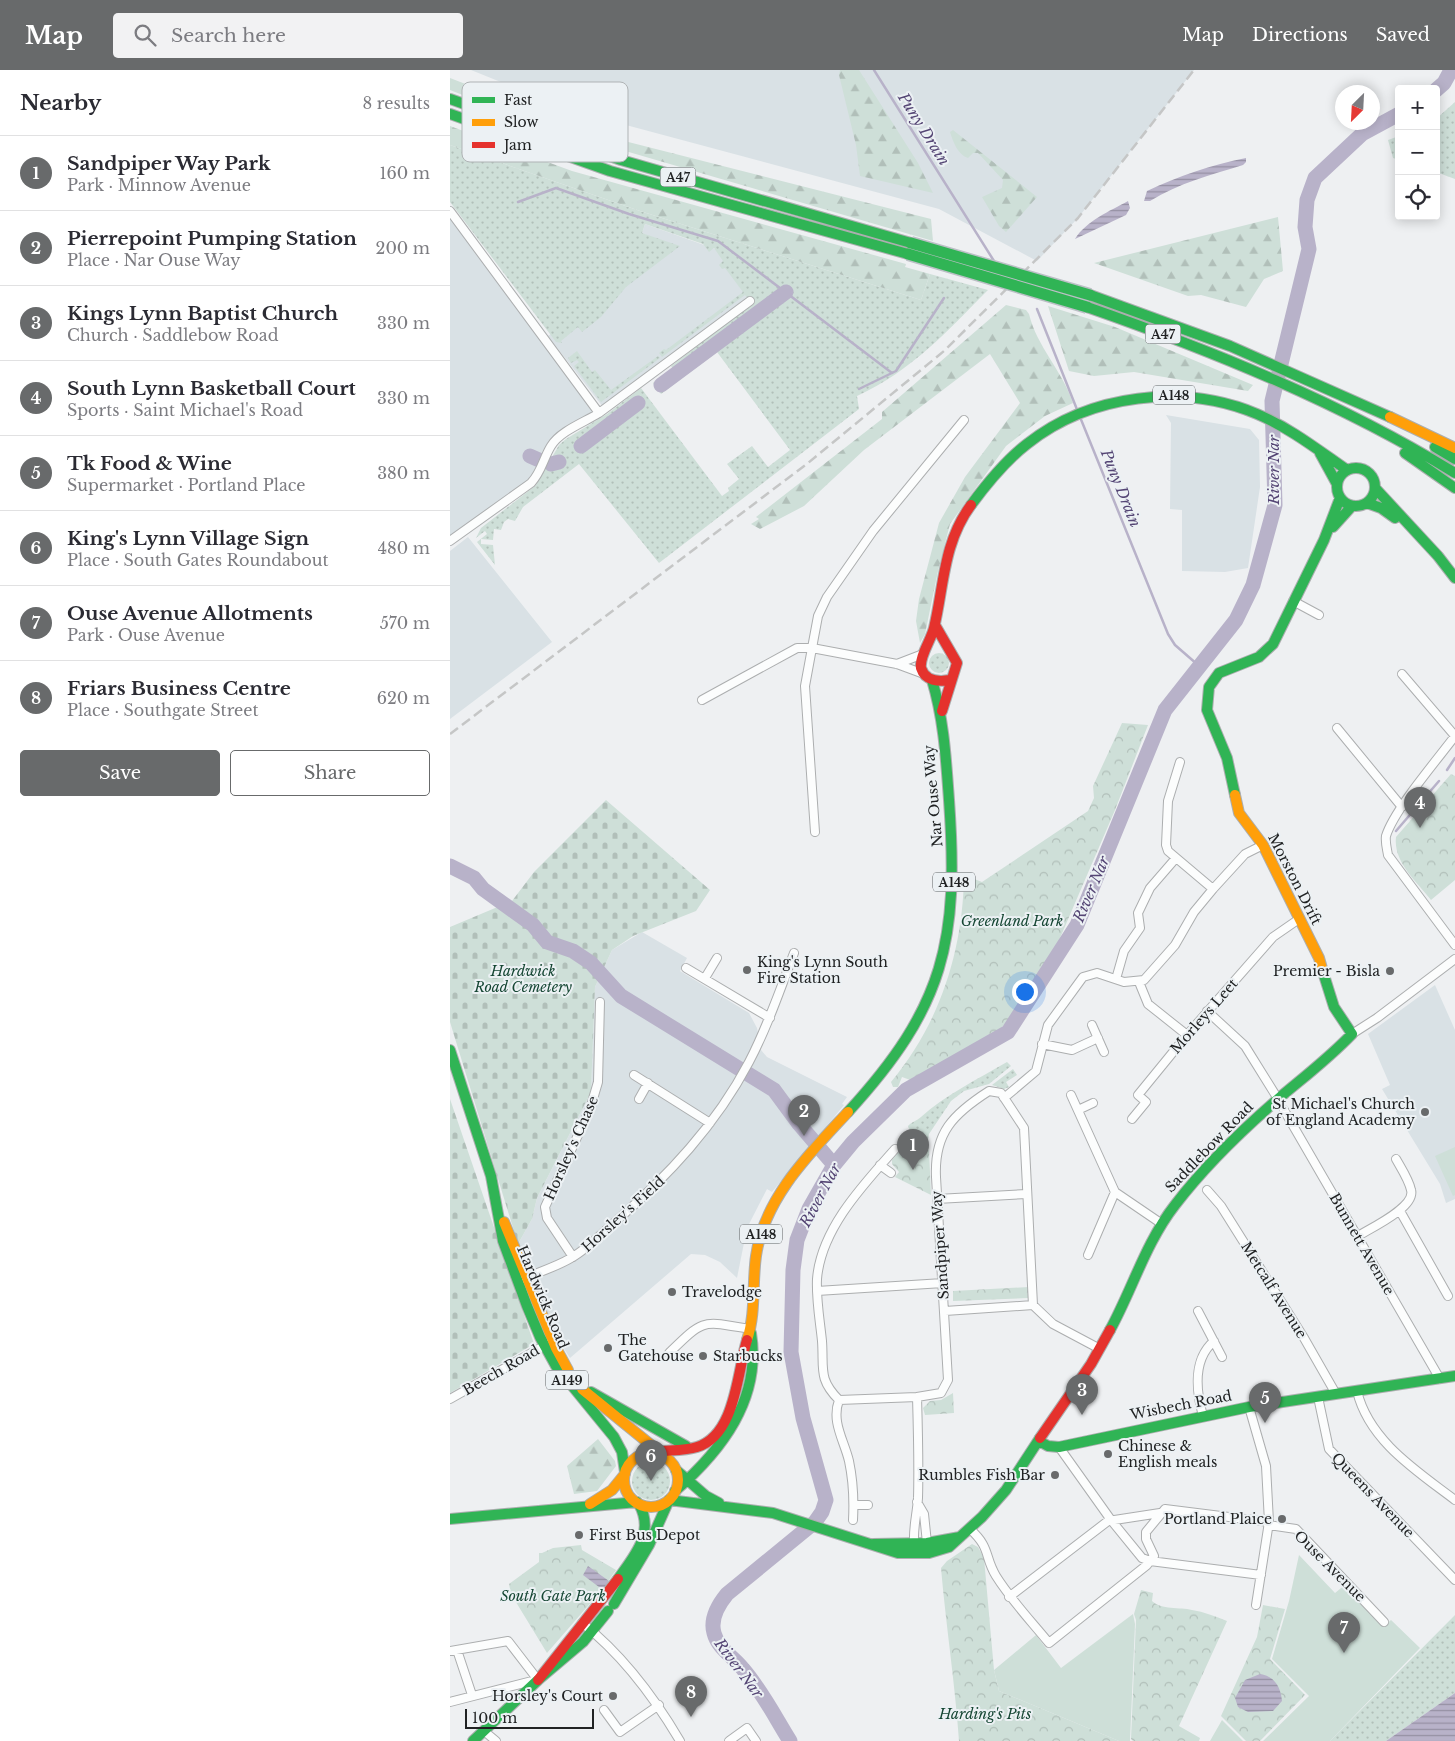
<!DOCTYPE html>
<meta charset="utf-8">
<style>
:root{--surface:#fff;--page:#f2f2f3;--text:#2b2b33;--muted:#7c7c81;--line:#e1e1e2;--accent:#686a6b}
body{margin:0;font-family:"Libre Baskerville",serif;background:var(--page);color:var(--text)}
.controls{position:absolute;right:15px;top:15px;display:grid;overflow:hidden;border-radius:5px;box-shadow:0 2px 12px #0003}
.controls button{width:45px;height:45px;display:grid;place-items:center;padding:0;border:0;border-bottom:1px solid var(--line);background:var(--surface);color:var(--text);font:25px sans-serif}
.compass{position:absolute;left:885px;top:15px;width:45px;height:45px;border-radius:50%;background:var(--surface);box-shadow:0 2px 12px #0003;rotate:204deg}
.scale{position:absolute;left:15px;bottom:12px;width:129px;box-sizing:border-box;padding-left:5px;border:2px solid #202223;border-top:0;font-size:14px;line-height:18px;white-space:nowrap;color:#202223;-webkit-text-stroke:4px #ecf1f4;paint-order:stroke}
.you{position:absolute;left:574px;top:921px;width:18px;height:18px;margin:-12px;border:4px solid #fff;border-radius:50%;background:#1a73e8;box-shadow:0 0 0 8px #1a73e833}
.badge{display:grid;place-items:center;width:32px;height:32px;border-radius:50%;background:var(--accent);color:#fff;font-size:16px;font-weight:700}
.pin{position:absolute;translate:-50% -41px;filter:drop-shadow(0 1px 2px #0008)}
.pin::after{content:'';position:absolute;top:26px;width:18px;height:15px;background:inherit;clip-path:polygon(0 0,100% 0,50% 100%)}
.list{margin:0;padding:0;list-style:none}
h2{display:flex;justify-content:space-between;align-items:center;height:65px;margin:0;padding:0 20px;font-size:21px}
h2 small{font-size:16px;font-weight:400;color:var(--muted)}
.list li{display:grid;grid-template-columns:32px 1fr auto;gap:15px;align-items:center;box-sizing:border-box;height:75px;padding:0 20px;border-top:1px solid var(--line)}
.list b{display:block;font-size:19px;white-space:nowrap}
.list p{margin:0;font-size:16px;white-space:nowrap;color:var(--muted)}
.list em{font-size:16px;font-style:normal;color:var(--muted)}
.actions{display:flex;gap:10px;padding:15px 20px}
.actions a{flex:1;padding:11px 0;border:1px solid var(--accent);border-radius:5px;text-align:center;font-size:18px;color:var(--accent)}
.actions .main{background:var(--accent);color:#fff}
.icon{flex:none;width:28px;height:28px;fill:none;stroke:currentColor;stroke-width:2;stroke-linecap:round;stroke-linejoin:round}
.map{position:relative;flex:none;width:1005px;height:1671px;overflow:hidden}
header{display:flex;align-items:center;gap:30px;box-sizing:border-box;height:70px;padding:0 25px;background:var(--accent);color:#fff}
header strong{font-size:24px}
nav{display:flex;gap:28px;margin-inline-start:auto;font-size:18px}
.search{width:350px;height:45px;background:var(--page);display:flex;align-items:center;gap:12px;box-sizing:border-box;padding:0 18px;border-radius:5px;color:var(--muted);font-size:19px}
main{display:flex}
aside{flex:1;background:var(--surface)}
.map>svg:first-child{display:block}
</style>
<header>
<strong>Map</strong>
<div class="search"><svg class="icon" aria-label="search" viewBox="0 0 24 24"><circle cx="10" cy="10" r="6"/><path d="M15 15l6 6"/></svg>Search here</div>
<nav><a>Map</a><a>Directions</a><a>Saved</a></nav>
</header>
<main>
<aside>
<h2>Nearby<small>8 results</small></h2>
<ul class="list">
<li><span class="badge">1</span><div><b>Sandpiper Way Park</b><p>Park · Minnow Avenue</p></div><em>160 m</em></li>
<li><span class="badge">2</span><div><b>Pierrepoint Pumping Station</b><p>Place · Nar Ouse Way</p></div><em>200 m</em></li>
<li><span class="badge">3</span><div><b>Kings Lynn Baptist Church</b><p>Church · Saddlebow Road</p></div><em>330 m</em></li>
<li><span class="badge">4</span><div><b>South Lynn Basketball Court</b><p>Sports · Saint Michael's Road</p></div><em>330 m</em></li>
<li><span class="badge">5</span><div><b>Tk Food &amp; Wine</b><p>Supermarket · Portland Place</p></div><em>380 m</em></li>
<li><span class="badge">6</span><div><b>King's Lynn Village Sign</b><p>Place · South Gates Roundabout</p></div><em>480 m</em></li>
<li><span class="badge">7</span><div><b>Ouse Avenue Allotments</b><p>Park · Ouse Avenue</p></div><em>570 m</em></li>
<li><span class="badge">8</span><div><b>Friars Business Centre</b><p>Place · Southgate Street</p></div><em>620 m</em></li>
</ul>
<div class="actions"><a class="main">Save</a><a>Share</a></div>
</aside>
<div class="map">
<svg width="1005" height="1671" viewBox="0 0 1005 1671">
<defs>
<pattern id="grass-dots" width="8" height="8" patternUnits="userSpaceOnUse" patternTransform="scale(1.25)"><rect width="8" height="8" fill="#cedfd8"/><path d="M2 2h.1M6 6h.1" fill="none" stroke="#b1bfb9" stroke-width="1.8" stroke-linecap="round"/></pattern>
<pattern id="forest-firs" width="22" height="20" patternUnits="userSpaceOnUse" patternTransform="scale(1.25)"><rect width="22" height="20" fill="#cedfd8"/><path d="M5 1l3.5 6h-7zM16 11l3.5 6h-7z" fill="#b1bfb9"/></pattern>
<pattern id="cemetery-stones" width="16" height="16" patternUnits="userSpaceOnUse" patternTransform="scale(1.25)"><rect width="16" height="16" fill="#cedfd8"/><path d="M2 7V4a2 2 0 0 1 4 0v3zM10 15v-3a2 2 0 0 1 4 0v3z" fill="#b1bfb9"/></pattern>
<pattern id="park-crowns" width="20" height="18" patternUnits="userSpaceOnUse" patternTransform="scale(1.25)"><rect width="20" height="18" fill="#cedfd8"/><path d="M2 6a3 3 0 1 1 6 0M12 15a3 3 0 1 1 6 0" fill="none" stroke="#b1bfb9"/></pattern>
<pattern id="water-rules" width="6" height="5" patternUnits="userSpaceOnUse" patternTransform="scale(1.25)"><rect width="6" height="5" fill="#b8b2c9"/><path d="M0 2.5h6" fill="none" stroke="#9590a3"/></pattern>
</defs>
<rect width="100%" height="100%" fill="#eef0f2"/>
<path fill="#d9e1e5" d="M21 0H744L628 148 587 191 489 139 120 40Z
M0 141 149 343 110 367 86 407 0 471Z
M195 154 271 181 323 224 153 337 98 266 223 177 192 163Z
M716 345 800 359 809 370 810 417 798 498 775 502 732 501V440L720 439 721 353Z
M18 467 102 572 0 649V481Z
M192 862 237 888 230 901 299 943 307 958 311 980 317 987 397 1027 392 1034 394 1035 322 1122 317 1119 297 1158 287 1208 270 1192 255 1185 241 1184 120 1288 113 1277 68 1174 82 1149 87 1128 141 1022 145 917 162 880Z
M985 915 1005 960V1129L996 1133 990 1114 932 1019 940 1015 918 964Z"/>
<path fill="url(#grass-dots)" d="M1005 32V109L986 102V49Z
M949 66V90L943 88 938 70Z
M0 75 190 141 471 230 480 204 538 220C496 262 463 300 407 326L409 339 209 493 129 394 73 437 65 451 58 449 54 452 51 460 44 459 43 470 31 469V474L43 475 45 495 27 472 37 464 35 461 26 468 31 458 86 415 109 375 116 369 157 344 191 318 272 426 279 421 278 418 289 409 277 394 302 376 318 397 340 380 267 282 211 324 203 313 223 299 221 296 302 234 295 225 212 287 209 283 214 279 216 280 293 222 275 198 272 199 269 195 273 191 264 178 259 182 253 174 195 154 192 163 230 176 176 217 151 247 132 262 128 257 111 271 112 273 106 272 0 132Z
M127 281 142 302 145 300 161 320 208 286 210 288 151 332 124 296 129 292 127 290 121 293 118 288Z
M479 593a10 10 0 1 1 20 0a10 10 0 1 1-20 0Z
M557 992 561 996 539 1014 514 1021 501 1031 479 1064 477 1076 465 1072 458 1056C461 1052 467 1051 471 1047 495 1025 528 1009 557 992Z
M563 999 567 1005 556 1012 559 1017 554 1019 542 1015Z
M182 1411a19 19 0 1 1 38 0a19 19 0 1 1-38 0Z
M1005 1545V1623L936 1671H880Z"/>
<path fill="url(#forest-firs)" d="M390 0H409L468 93 483 123 410 106 406 75 389 5Z
M0 8 139 62 481 149 483 171 100 59 0 20Z
M0 56 122 101 456 194 455 197 480 204 471 230 190 141 0 75Z
M503 60 587 127 556 162 549 156 532 127 552 118 553 110 528 83H523L518 88C508 85 503 72 500 62Z
M828 147 833 201 814 209 796 237 751 225 738 226 644 193Z
M556 235 576 240 579 244C587 277 612 300 623 333L595 346 556 376 500 454 488 501 475 564 470 573 466 551 469 529 489 453 515 407 570 333 540 284 414 380 354 436 310 459 301 454 309 449 306 447 432 349V342Z
M598 236 665 257 803 315 798 321 684 302 644 306 619 301Z
M148 1369 165 1391 166 1396 147 1421 124 1424 117 1396Z"/>
<path fill="url(#cemetery-stones)" d="M156 730 260 820 246 841 183 866 162 880 145 917 141 1022 87 1128 82 1149 68 1174 0 952V857L62 831 84 802Z
M0 1029 84 1274 0 1323Z"/>
<path fill="url(#park-crowns)" d="M672 653 698 655 665 740 607 875 558 951 545 964 463 1011 452 1007 448 1017H443L441 1012C490 953 513 881 514 805L532 812 638 741 644 728 643 716Z
M1001 704 1005 706V810L981 830C967 812 943 792 946 767Z
M465 1075 479 1080 481 1125 445 1107 449 1102 442 1094V1090L453 1077Z
M579 1217 578 1228 503 1231V1221Z
M503 1323 504 1343 475 1345 473 1338 480 1331 491 1330Z
M522 1474 528 1477 534 1488 544 1600 549 1621 669 1671H509C505 1613 496 1556 491 1498L497 1491Z
M131 1475 132 1480 166 1500 151 1521 97 1583 61 1524 59 1514 89 1492V1483H92L103 1478Z
M691 1520 703 1523 702 1531C711 1540 730 1537 742 1540 754 1542 765 1546 777 1551L729 1656 750 1668 749 1671H683L681 1669 686 1550 684 1544Z
M813 1535 835 1539 820 1589 855 1625 810 1671H796L771 1646 807 1567Z"/>
<path fill="#cedfd8" d="M972 745 982 755 967 770 958 761Z
M1005 1077V1125L1003 1126 985 1086Z
M849 1485 885 1523 896 1514 934 1556 941 1550 970 1578 880 1671H813L859 1626 822 1589 839 1531Z
M683 1544 685 1554 680 1671H669L549 1621 544 1600 586 1565 611 1598Z
M772 1650 793 1671H760Z"/>
<path fill="url(#water-rules)" d="M796 88V92L793 95C761 105 729 113 700 131H694L697 121C729 106 761 95 796 88Z
M678 131 680 138 676 145 625 169C636 151 660 141 678 131Z
M138 1496 159 1511 153 1520 133 1505Z
M810 1604C825 1606 831 1618 832 1631L823 1641 798 1642 788 1637 785 1628 795 1610Z
M1005 1623V1671H936Z"/>
<g fill="none" stroke-linecap="round" stroke-linejoin="round">
<path stroke="#b8b2c9" stroke-width="2.5" d="M424 0 544 191
M68 132 106 118 179 144 268 171 442 303
M587 239 628 342
M409 319 446 301 494 228
M630 347 718 564 725 575 748 595
M997 700 1005 688
M946 761 989 711"/>
<path stroke="#b8b2c9" stroke-width="15" d="M986 20 994 13 1001 0
M211 315 336 222
M131 376 188 333
M80 386 89 390
M101 394 109 392
M0 796 24 808 33 819 83 855 97 872 123 881 141 893 171 926 324 1020 349 1054 384 1095
M340 1671C325 1647 312 1621 293 1599 284 1587 268 1579 264 1563 260 1549 268 1535 277 1524L365 1452 372 1442 376 1430 353 1348 341 1282 343 1200 347 1170 359 1139 384 1095 403 1072 456 1020 558 962 627 855 715 640 786 550 803 515 825 435 822 331 859 179 855 157 857 130 865 108 912 64 949 44"/>
<defs>
<path id="street" d="M0 141 149 343C135 352 110 361 101 376 93 389 92 401 81 413L0 471
M149 343 300 231
M843 531 869 545
M447 594 473 584
M952 604 1005 666
M252 630 347 578H362L368 546 377 527 423 461 514 350
M887 658 952 737
M1005 666C987 690 944 740 936 766 935 772 937 779 938 785L1005 875
M730 692 718 731 716 775 718 781 763 819
M365 762 355 616 362 578 447 594 474 604
M236 898 320 948
M255 908 267 888
M666 909 674 881 690 858 688 843 700 818 726 788
M689 912 698 934 737 965
M757 941 795 976 828 1029
M642 955 654 982
M902 964 927 948 1005 889
M592 974 622 980 648 968
M184 1005 260 1053
M621 1025 665 1122 712 1154
M554 1028 586 1001 598 955 633 907 647 903 674 912 694 910 725 875 744 842 763 819 795 784 813 775
M189 1029 198 1013
M628 1040 643 1033
M834 1040 990 1309
M682 1049 696 1032 688 1025 737 965 823 867 849 849
M430 1095 441 1103
M757 1120 771 1136 854 1268 886 1324
M487 1129 577 1124
M950 1141 998 1226
M908 1166C921 1158 966 1137 961 1120 959 1110 951 1098 946 1089
M638 1185 665 1122
M123 1187 97 1148 95 1137 140 1039 148 1012 150 932
M72 1209C89 1202 106 1197 121 1188 137 1179 151 1164 165 1152 218 1106 266 1055 299 992 317 958 330 920 344 883
M367 1221 493 1213
M495 1241 583 1235
M748 1241 772 1287
M219 1283C255 1248 251 1251 300 1259
M907 1321C919 1371 967 1401 1005 1430
M868 1327 879 1379 1005 1510
M0 1329 99 1273
M389 1330 467 1327
M799 1337 816 1396 819 1452 806 1535
M753 1346C746 1321 743 1289 764 1271
M609 1377 661 1450 692 1488 700 1491 811 1505
M467 1432 474 1444 477 1473
M404 1435H418
M403 1450C404 1431 403 1410 399 1391 394 1370 381 1352 389 1330 368 1309 374 1299 372 1271 370 1251 366 1230 367 1209 371 1159 413 1115 445 1079
M818 1455 846 1459 934 1552
M520 1459C541 1478 534 1486 546 1506 561 1530 581 1551 599 1573L697 1495 704 1486 696 1469V1462L715 1439 819 1452
M464 1474C463 1457 467 1444 468 1428 469 1394 468 1361 467 1327L491 1323 498 1310 486 1107C484 1063 503 1044 539 1021L551 1023 574 1058 583 1235 603 1254 650 1279
M559 1527 658 1451 710 1443
M132 1553C173 1585 204 1627 230 1671
M7 1580 22 1625
M0 1581 58 1571 88 1610
M0 1632 86 1610
M154 1640 170 1662 209 1635
M34 1661 46 1671
M279 1671 297 1658 306 1671"/>
<path id="fast" d="M0 29 171 90 461 173
M0 44 160 101 458 184
M640 225 780 276 940 347
M637 237C763 281 891 333 1005 403
M985 377 1005 389
M870 383 887 414
M955 383 1005 418
M887 417a19 19 0 1 1 38 0a19 19 0 1 1-38 0Z
M926 419 988 486 1005 508
M917 433 931 438 945 448
M521 435C538 412 555 391 577 374 640 324 733 313 807 344 840 358 868 380 897 400
M883 457 902 436
M785 725 777 688 757 640 759 617 769 603 809 587 823 574 874 470 890 428
M0 980 41 1106 53 1171 77 1236 90 1267 106 1296 164 1367 172 1382 175 1402
M398 1042C495 936 509 871 499 730 496 689 494 650 482 610
M660 1260C682 1220 696 1172 725 1135 754 1097 791 1061 828 1029 854 1007 878 989 902 964L884 937 873 902
M141 1322 236 1376
M589 1371 598 1376 609 1377 799 1337 1005 1306
M226 1400 256 1426 269 1433
M225 1421C271 1381 312 1329 301 1263
M219 1430 323 1443 448 1483H479L499 1477 532 1447 556 1420 590 1368
M0 1449 187 1432
M423 1474 477 1473 510 1467
M168 1509C185 1485 205 1463 189 1434
M164 1534 199 1475 219 1430
M23 1671 88 1610 133 1572 158 1541"/>
<path id="slow" d="M940 347 1005 378
M785 725 789 743 813 775 869 888 873 902
M54 1152 106 1278 118 1300
M297 1270C306 1243 302 1214 306 1186 314 1128 360 1083 398 1042
M132 1319 217 1388
M174 1410a27 27 0 1 1 54 0a27 27 0 1 1-54 0Z
M140 1434 162 1420 175 1404"/>
<path id="jam" d="M485 555 507 593 492 641
M500 610C489 612 475 611 471 598 469 587 481 570 484 558 494 516 493 473 521 435
M590 1368 641 1294 660 1260
M197 1383C213 1379 231 1382 247 1377 286 1365 287 1302 297 1270
M88 1610 168 1509"/>
</defs>
<use href="#street" stroke="#acaeaf" stroke-width="10"/>
<use href="#fast" stroke="#acaeaf" stroke-width="12"/>
<use href="#slow" stroke="#acaeaf" stroke-width="12"/>
<use href="#jam" stroke="#acaeaf" stroke-width="12"/>
<use href="#street" stroke="#fcfdfd" stroke-width="8"/>
<use href="#fast" stroke="#30b455" stroke-width="10"/>
<use href="#slow" stroke="#ff9f0a" stroke-width="10"/>
<use href="#jam" stroke="#e5322d" stroke-width="10"/>
<path stroke="#c5c6c6" stroke-width="2.5" stroke-dasharray="10 5" stroke-linecap="butt" d="M0 664 358 393 494 281 628 148 744 0"/>
<defs>
<path id="fast-bridge" d="M461 173 640 225
M458 184 637 237"/>
</defs>
<use href="#fast-bridge" stroke="#bbbfc5" stroke-width="14" stroke-linecap="butt"/>
<use href="#fast-bridge" stroke="#30b455" stroke-width="11"/>
</g>
<g fill="#686a6b" stroke="#ecf1f4" stroke-width="2">
<circle cx="297" cy="900" r="5"/>
<circle cx="940" cy="901" r="5"/>
<circle cx="975" cy="1042" r="5"/>
<circle cx="222" cy="1222" r="5"/>
<circle cx="158" cy="1278" r="5"/>
<circle cx="253" cy="1286" r="5"/>
<circle cx="658" cy="1384" r="5"/>
<circle cx="605" cy="1405" r="5"/>
<circle cx="832" cy="1449" r="5"/>
<circle cx="129" cy="1465" r="5"/>
<circle cx="163" cy="1626" r="5"/>
</g>
<g text-anchor="middle" dominant-baseline="central" stroke-width="4" stroke-linejoin="round" paint-order="stroke">
<g fill="#ecf1f4" stroke="#5d6062" stroke-width="1">
<rect x="210.5" y="97.5" width="35" height="19" rx="4"/>
<rect x="695.5" y="254.5" width="35" height="19" rx="4"/>
<rect x="703" y="315.5" width="42" height="19" rx="4"/>
<rect x="483" y="802.5" width="42" height="19" rx="4"/>
<rect x="290" y="1154.5" width="42" height="19" rx="4"/>
<rect x="96" y="1300.5" width="42" height="19" rx="4"/>
</g>
<g font-size="12" font-weight="bold" fill="#202223">
<text x="228" y="107">A47</text>
<text x="713" y="264">A47</text>
<text x="724" y="325">A148</text>
<text x="504" y="812">A148</text>
<text x="311" y="1164">A148</text>
<text x="117" y="1310">A149</text>
</g>
<g font-size="14" fill="#202223" stroke="#ecf1f4">
<text transform="translate(483 726) rotate(-95)">Nar Ouse Way</text>
<text transform="translate(845 809) rotate(63)">Morston Drift</text>
<text transform="translate(754 946) rotate(-49)">Morleys Leet</text>
<text transform="translate(759 1077) rotate(-46)">Saddlebow Road</text>
<text transform="translate(121 1078) rotate(-66)">Horsley's Chase</text>
<text transform="translate(173 1144) rotate(-42)">Horsley's Field</text>
<text transform="translate(912 1174) rotate(60)">Bunnett Avenue</text>
<text transform="translate(490 1175) rotate(-94)">Sandpiper Way</text>
<text transform="translate(824 1220) rotate(58)">Metcalf Avenue</text>
<text transform="translate(93 1227) rotate(67)">Hardwick Road</text>
<text transform="translate(51 1300) rotate(-30)">Beech Road</text>
<text transform="translate(731 1335) rotate(-11)">Wisbech Road</text>
<text transform="translate(923 1425) rotate(46)">Queens Avenue</text>
<text transform="translate(880 1496) rotate(45)">Ouse Avenue</text>
</g>
<g font-size="14" font-style="italic" fill="#154633" stroke="#ecf1f4">
<text x="562" y="851">Greenland Park</text>
<text x="73" y="901">Hardwick<tspan x="73" dy="16">Road Cemetery</tspan></text>
<text x="103" y="1526">South Gate Park</text>
<text x="535" y="1644">Harding's Pits</text>
</g>
<g font-size="14" fill="#202223" stroke="#ecf1f4" text-anchor="start">
<text x="307" y="892">King's Lynn South<tspan x="307" dy="16">Fire Station</tspan></text>
<text x="930" y="901" text-anchor="end">Premier - Bisla</text>
<text x="965" y="1034" text-anchor="end">St Michael's Church<tspan x="965" dy="16">of England Academy</tspan></text>
<text x="232" y="1222">Travelodge</text>
<text x="168" y="1270">The<tspan x="168" dy="16">Gatehouse</tspan></text>
<text x="263" y="1286">Starbucks</text>
<text x="668" y="1376">Chinese &amp;<tspan x="668" dy="16">English meals</tspan></text>
<text x="595" y="1405" text-anchor="end">Rumbles Fish Bar</text>
<text x="822" y="1449" text-anchor="end">Portland Plaice</text>
<text x="139" y="1465">First Bus Depot</text>
<text x="153" y="1626" text-anchor="end">Horsley's Court</text>
</g>
<g font-size="15" font-style="italic" fill="#544574" stroke="#ecf1f4">
<text transform="translate(474 59) rotate(58)">Puny Drain</text>
<text transform="translate(823 400) rotate(-90)">River Nar</text>
<text transform="translate(671 418) rotate(68)">Puny Drain</text>
<text transform="translate(641 819) rotate(-67)">River Nar</text>
<text transform="translate(370 1125) rotate(-62)">River Nar</text>
<text transform="translate(289 1598) rotate(53)">River Nar</text>
</g>
</g>
<rect x="12" y="12" width="166" height="80" rx="8" fill="#ecf1f4" stroke="#afb3b5" stroke-width="1"/>
<rect x="22" y="27" width="23" height="6" fill="#30b455"/>
<rect x="22" y="49" width="23" height="7" fill="#ff9f0a"/>
<rect x="22" y="72" width="23" height="6" fill="#e5322d"/>
<g font-size="14" fill="#202223">
<text x="54" y="35">Fast</text>
<text x="54" y="57">Slow</text>
<text x="54" y="80">Jam</text>
</g>
</svg>
<div class="controls">
<button>+</button>
<button>−</button>
<button><svg class="icon" aria-label="locate" viewBox="0 0 24 24"><circle cx="12" cy="12" r="6"/><path d="M12 2v4M12 18v4M2 12h4M18 12h4"/></svg></button>
</div>
<svg class="compass" viewBox="-18 -18 36 36"><path d="M0-13l5 13h-10z" fill="#e53935"/><path d="M0 13l5-13h-10z" fill="#7c7c81"/></svg>
<div class="scale">100 m</div>
<div class="you"></div>
<div class="pin badge" style="left:463px;top:1100px">1</div>
<div class="pin badge" style="left:354px;top:1066px">2</div>
<div class="pin badge" style="left:632px;top:1345px">3</div>
<div class="pin badge" style="left:970px;top:758px">4</div>
<div class="pin badge" style="left:815px;top:1353px">5</div>
<div class="pin badge" style="left:201px;top:1411px">6</div>
<div class="pin badge" style="left:894px;top:1583px">7</div>
<div class="pin badge" style="left:241px;top:1647px">8</div>
</div>
</main>
